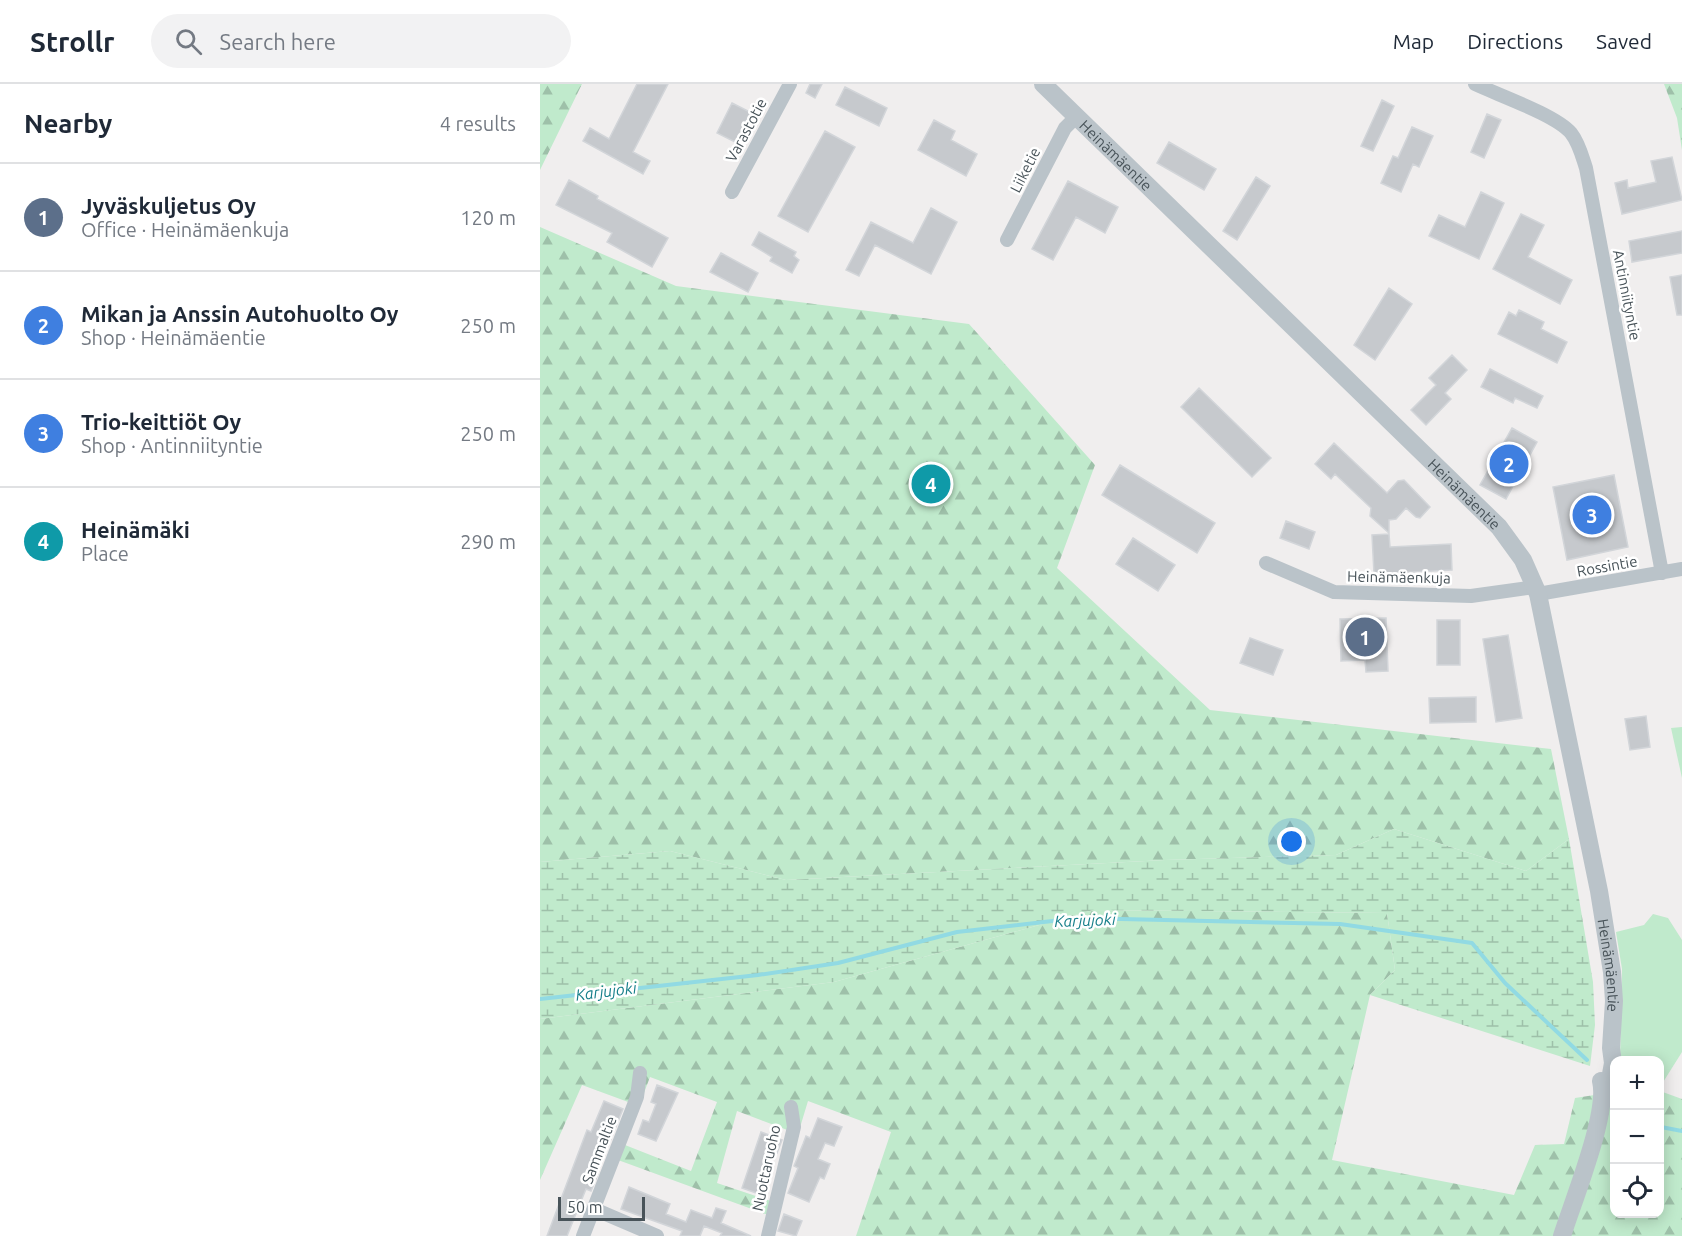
<!DOCTYPE html>
<meta charset="utf-8">
<style>
:root{--surface:#fff;--page:#f2f2f3;--text:#1f2937;--muted:#747a83;--line:#e0e1e3;--accent:#2b82cd}
body{margin:0;font-family:Ubuntu,sans-serif;background:var(--page);color:var(--text)}
.controls{position:absolute;right:18px;bottom:18px;display:grid;overflow:hidden;border-radius:12px;box-shadow:0 3px 15px #0003}
.controls button{width:54px;height:54px;display:grid;place-items:center;padding:0;border:0;border-bottom:2px solid var(--line);background:var(--surface);color:var(--text);font:30px sans-serif}
.scale{position:absolute;left:18px;bottom:15px;width:87px;box-sizing:border-box;padding-left:6px;border:3px solid #485359;border-top:0;font-size:16px;line-height:21px;white-space:nowrap;color:#485359;-webkit-text-stroke:4px #fff;paint-order:stroke}
.you{position:absolute;left:752px;top:758px;width:21px;height:21px;margin:-15px;border:4px solid #fff;border-radius:50%;background:#1a73e8;box-shadow:0 0 0 9px #1a73e833}
.badge{display:grid;place-items:center;width:39px;height:39px;border-radius:50%;background:var(--accent);color:#fff;font-size:20px;font-weight:700}
.pin{position:absolute;translate:-50% -50%;border:3px solid #fff;box-shadow:0 2px 6px #0006}
.list{margin:0;padding:0;list-style:none}
h2{display:flex;justify-content:space-between;align-items:center;height:78px;margin:0;padding:0 24px;font-size:26px}
h2 small{font-size:20px;font-weight:400;color:var(--muted)}
.list li{display:grid;grid-template-columns:39px 1fr auto;gap:18px;align-items:center;box-sizing:border-box;height:108px;padding:0 24px;border-top:2px solid var(--line)}
.list b{display:block;font-size:22px;white-space:nowrap}
.list p{margin:0;font-size:20px;white-space:nowrap;color:var(--muted)}
.list em{font-size:20px;font-style:normal;color:var(--muted)}
.icon{flex:none;width:33px;height:33px;fill:none;stroke:currentColor;stroke-width:2;stroke-linecap:round;stroke-linejoin:round}
.map{position:relative;flex:none;width:1142px;height:1152px;overflow:hidden}
header{display:flex;align-items:center;gap:36px;box-sizing:border-box;height:84px;padding:0 30px;background:var(--surface);border-bottom:2px solid var(--line)}
header strong{font-size:28px}
nav{display:flex;gap:33px;margin-inline-start:auto;font-size:21px}
.search{width:420px;height:54px;background:var(--page);display:flex;align-items:center;gap:15px;box-sizing:border-box;padding:0 21px;border-radius:33px;color:var(--muted);font-size:22px}
main{display:flex}
aside{flex:1;background:var(--surface)}
.map>svg:first-child{display:block}
</style>
<header>
<strong>Strollr</strong>
<div class="search"><svg class="icon" aria-label="search" viewBox="0 0 24 24"><circle cx="10" cy="10" r="6"/><path d="M15 15l6 6"/></svg>Search here</div>
<nav><a>Map</a><a>Directions</a><a>Saved</a></nav>
</header>
<main>
<aside>
<h2>Nearby<small>4 results</small></h2>
<ul class="list">
<li><span class="badge" style="background:#5c6f8a">1</span><div><b>Jyväskuljetus Oy</b><p>Office · Heinämäenkuja</p></div><em>120 m</em></li>
<li><span class="badge" style="background:#3f7fe0">2</span><div><b>Mikan ja Anssin Autohuolto Oy</b><p>Shop · Heinämäentie</p></div><em>250 m</em></li>
<li><span class="badge" style="background:#3f7fe0">3</span><div><b>Trio-keittiöt Oy</b><p>Shop · Antinniityntie</p></div><em>250 m</em></li>
<li><span class="badge" style="background:#0f9aa8">4</span><div><b>Heinämäki</b><p>Place</p></div><em>290 m</em></li>
</ul>
</aside>
<div class="map">
<svg width="1142" height="1152" viewBox="0 0 1142 1152">
<defs>
<pattern id="forest-firs" width="22" height="20" patternUnits="userSpaceOnUse" patternTransform="scale(1.5)"><rect width="22" height="20" fill="#c0eacc"/><path d="M5 1l3.5 6h-7zM16 11l3.5 6h-7z" fill="#9ec0a9"/></pattern>
<pattern id="wetland-marsh" width="20" height="14" patternUnits="userSpaceOnUse" patternTransform="scale(1.5)"><rect width="20" height="14" fill="#c0eacc"/><path d="M1 5h8M5 5V1M11 12h8M15 12V8" fill="none" stroke="#9ec0a9"/></pattern>
</defs>
<rect width="100%" height="100%" fill="#f0eeee"/>
<path fill="#c0eacc" d="M1142 643V694L1131 644Z
M1113 830 1128 834 1142 856V968L1120 1003V976H1080L1082 885 1076 848 1104 841Z"/>
<path fill="url(#forest-firs)" d="M0 0H42L0 86Z
M1124 0H1142V66L1137 34Z
M0 143 136 202 429 240 555 381 517 484 670 626 1011 665 1029 755 986 787 854 745 796 771 625 776 246 796 130 767 0 778Z
M553 826 847 829 855 886 830 911 792 1076 974 1111 995 1061 1024 1060 1035 1014 1074 1008V1130H1120V1007L1142 1015V1152H316L351 1048 268 1017 258 1050 197 1027 177 1099 231 1117 228 1131 78 1076 85 1061 151 1087 177 1018 110 993 99 1022 42 1001 0 1096V935L294 898Z"/>
<path fill="url(#wetland-marsh)" d="M854 745 986 787 1029 755 1053 898 1055 941 1050 982 830 911 855 886 847 829 553 826 294 898 0 935V778L130 767 246 796 625 776 796 771Z"/>
<g fill="none" stroke-linecap="round" stroke-linejoin="round">
<path stroke="#91dae3" stroke-width="4" d="M0 915 218 891 298 879 417 848 538 834 800 840 932 859 965 899 1047 976
M1121 1043 1142 1047"/>
</g>
<path fill="#c6c9cd" stroke="#d2d5d9" stroke-width="1.5" d="M97 0H128L93 68 110 77 103 90 43 57 50 44 69 55Z
M270 0H282L275 14 266 9Z
M305 3 347 24 339 42 296 21Z
M842 16 854 22 833 67 821 62Z
M192 19 212 29 197 59 177 49Z
M947 30 961 36 944 74 931 68Z
M394 36 415 47 411 56 437 70 426 92 378 66Z
M872 43 893 52 879 83 873 80 861 108 841 99 853 72 858 74Z
M285 47 315 63 268 148 238 132Z
M629 58 676 85 664 106 617 79Z
M1132 73 1142 116 1082 130 1075 99 1087 96 1088 104 1116 98 1111 77Z
M716 93 730 102 697 156 683 147Z
M29 96 58 112 57 115 128 154 112 183 67 158 72 149 16 121Z
M528 97 578 123 565 149 536 133 513 176 492 165Z
M941 108 964 119 939 175 889 152 899 131 925 143Z
M391 124 417 138 391 190 335 161 319 192 306 186 331 138 373 159Z
M981 130 1004 141 988 173 1032 196 1020 220 953 185Z
M1142 147V169L1092 178 1089 157Z
M219 148 256 168 254 172 259 176 252 189 230 177 232 173 212 161Z
M181 169 218 189 208 208 170 188Z
M1142 191V231H1137L1130 193Z
M849 204 872 220 835 276 814 261Z
M979 226 1004 238 1001 245 1027 258 1017 279 958 250 969 228 976 232Z
M912 271 927 286 905 309 911 315 886 341 871 326 896 301 889 294Z
M950 285 1003 312 997 324 975 314 973 319 941 303Z
M659 304 731 374 712 393 641 323Z
M972 344 997 358 966 415 940 401Z
M794 359 847 409 858 397 864 396 890 423 880 434 876 433 866 424 856 435 849 436V449L830 432 831 424 795 390 791 395 775 380Z
M580 381 675 439 657 469 562 411Z
M1074 391 1088 463 1027 476 1013 403Z
M746 437 775 448 769 465 740 454Z
M849 450 850 463 911 460 912 486 834 490 832 451Z
M593 454 635 481 618 507 576 480Z
M846 534 848 587 826 588 825 576 801 577 800 535Z
M897 536H920V581H897Z
M968 551 982 634 956 638 943 555Z
M710 554 743 566 733 591 700 579Z
M936 613V638L890 639 889 614Z
M1106 632 1110 663 1090 666 1085 635Z
M117 1001 138 1009 116 1057 98 1050 103 1036 109 1038 116 1020 111 1018Z
M64 1017 83 1025 64 1072 57 1069 50 1087 58 1090 51 1107 46 1105 27 1152H7L47 1046 51 1048Z
M278 1034 302 1043 294 1062 285 1059 278 1075 290 1080 284 1095 280 1093 269 1118 248 1109 258 1084 254 1082 263 1060 266 1052 270 1054Z
M221 1048 242 1056 237 1069 231 1067 225 1084 231 1086 222 1111 202 1104Z
M89 1103 130 1120 126 1130 146 1138 151 1126 172 1134 176 1124 186 1127 181 1139 211 1152H180L182 1149 164 1142 160 1152H140L142 1147 81 1125Z
M244 1130 262 1137 256 1152 238 1147Z"/>
<g fill="none" stroke-linecap="round" stroke-linejoin="round">
<path stroke="#bac3c9" stroke-width="14" d="M935 0C958 11 1016 31 1031 49 1039 59 1042 72 1046 84L1122 489
M192 108 250 0
M467 156 525 44 536 33
M726 479 794 508 931 512 995 503
M998 510 1142 485
M54 1125 117 1152
M43 1152 97 1013 100 989
M228 1152 254 1043 251 1023"/>
<g stroke="#bac3c9" stroke-width="18">
<path id="s1" d="M503 0 959 443 983 476 998 510 1059 807 1072 888 1074 917 1071 964 1073 979 1069 1001 1064 1008"/>
<path d="M1022 1152C1033 1117 1069 1029 1061 997"/>
</g>
</g>
<g text-anchor="middle" dominant-baseline="central" stroke-width="5" stroke-linejoin="round" paint-order="stroke">
<g font-size="15" fill="#485359" stroke="#fff">
<text transform="translate(206 46) rotate(-62)">Varastotie</text>
<text stroke="none"><textPath href="#s1" startOffset="102">Heinämäentie</textPath></text>
<text transform="translate(485 86) rotate(-63)">Liiketie</text>
<text transform="translate(1087 211) rotate(79)">Antinniityntie</text>
<text stroke="none"><textPath href="#s1" startOffset="588">Heinämäentie</textPath></text>
<text transform="translate(1067 482) rotate(-10)">Rossintie</text>
<text transform="translate(859 493) rotate(1)">Heinämäenkuja</text>
<text stroke="none"><textPath href="#s1" startOffset="1092">Heinämäentie</textPath></text>
<text transform="translate(59 1066) rotate(-69)">Sammaltie</text>
<text transform="translate(226 1084) rotate(-78)">Nuottaruoho</text>
</g>
<g font-size="16" font-style="italic" fill="#19808b" stroke="#fff">
<text transform="translate(545 836) rotate(-2)">Karjujoki</text>
<text transform="translate(66 907) rotate(-7)">Karjujoki</text>
</g>
</g>
</svg>
<div class="controls">
<button>+</button>
<button>−</button>
<button><svg class="icon" aria-label="locate" viewBox="0 0 24 24"><circle cx="12" cy="12" r="6"/><path d="M12 2v4M12 18v4M2 12h4M18 12h4"/></svg></button>
</div>
<div class="scale">50 m</div>
<div class="you"></div>
<div class="pin badge" style="left:825px;top:553px;background:#5c6f8a">1</div>
<div class="pin badge" style="left:969px;top:380px;background:#3f7fe0">2</div>
<div class="pin badge" style="left:1052px;top:431px;background:#3f7fe0">3</div>
<div class="pin badge" style="left:391px;top:400px;background:#0f9aa8">4</div>
</div>
</main>
